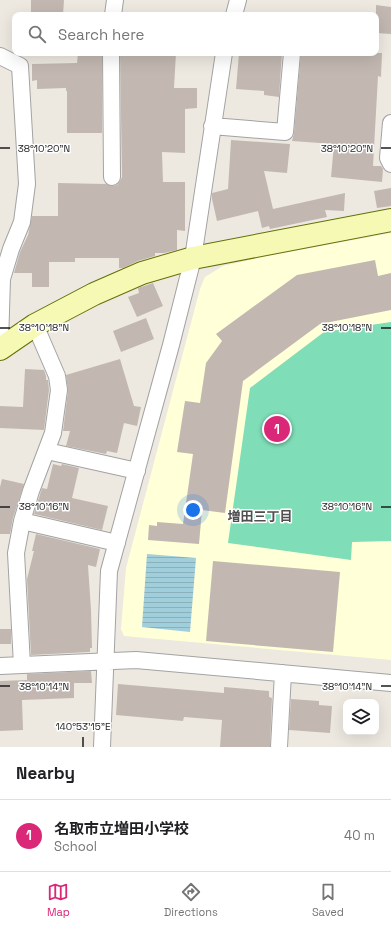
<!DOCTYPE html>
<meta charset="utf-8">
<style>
:root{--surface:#fff;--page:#f6f6f6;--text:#202124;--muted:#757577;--line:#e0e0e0;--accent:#db2777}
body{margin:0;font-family:"Space Grotesk","Noto Sans JP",sans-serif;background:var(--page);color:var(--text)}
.controls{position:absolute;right:12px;bottom:12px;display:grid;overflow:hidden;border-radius:8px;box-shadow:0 4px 16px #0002}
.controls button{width:36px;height:36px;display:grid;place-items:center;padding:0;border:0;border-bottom:1px solid var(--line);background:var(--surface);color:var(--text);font:20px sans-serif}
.you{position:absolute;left:193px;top:510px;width:14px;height:14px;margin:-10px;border:3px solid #fff;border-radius:50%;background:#1a73e8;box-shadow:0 0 0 6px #1a73e833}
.badge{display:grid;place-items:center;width:26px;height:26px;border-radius:50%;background:var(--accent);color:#fff;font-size:13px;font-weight:700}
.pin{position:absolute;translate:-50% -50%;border:2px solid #fff;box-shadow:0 1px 4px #0006}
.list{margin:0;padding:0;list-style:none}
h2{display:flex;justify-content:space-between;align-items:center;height:52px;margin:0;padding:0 16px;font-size:17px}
h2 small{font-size:13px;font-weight:400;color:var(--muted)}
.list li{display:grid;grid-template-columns:26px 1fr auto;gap:12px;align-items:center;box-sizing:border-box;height:72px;padding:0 16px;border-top:1px solid var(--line)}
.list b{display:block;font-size:15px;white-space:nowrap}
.list p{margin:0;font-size:13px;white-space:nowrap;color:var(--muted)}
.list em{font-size:13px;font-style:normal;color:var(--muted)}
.icon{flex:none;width:22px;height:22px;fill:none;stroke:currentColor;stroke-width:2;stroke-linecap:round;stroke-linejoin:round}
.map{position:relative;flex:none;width:391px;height:747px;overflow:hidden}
.search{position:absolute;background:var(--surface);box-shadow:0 4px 16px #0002;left:12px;right:12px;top:12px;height:44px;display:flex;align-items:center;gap:10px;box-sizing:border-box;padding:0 14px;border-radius:8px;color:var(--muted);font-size:15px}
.sheet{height:124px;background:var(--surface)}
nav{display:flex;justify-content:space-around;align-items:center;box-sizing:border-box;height:56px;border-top:1px solid var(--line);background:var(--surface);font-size:11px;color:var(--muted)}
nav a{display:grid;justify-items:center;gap:2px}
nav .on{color:var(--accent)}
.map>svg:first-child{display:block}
</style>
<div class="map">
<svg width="391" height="747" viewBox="0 0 391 747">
<defs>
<pattern id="water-rules" width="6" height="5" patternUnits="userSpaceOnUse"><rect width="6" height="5" fill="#a1cedb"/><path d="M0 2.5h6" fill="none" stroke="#8ab0bb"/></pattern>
</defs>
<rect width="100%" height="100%" fill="#ede9e1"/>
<path fill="#ffffd8" d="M391 233V660L124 636 121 629 126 568 200 289 205 277 223 266 267 256Z"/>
<path fill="#7fddb8" d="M391 322V541L352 542 351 560 228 543 250 388 324 332Z"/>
<path fill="url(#water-rules)" d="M147 554 196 558 190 632 142 627Z"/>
<path fill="#c2b8b1" d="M31 0H64L63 15H31Z
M376 5 391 7V34L376 33Z
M78 53H102V133H67V91H66V88L37 89V80L32 81V64L77 63Z
M120 53H176L174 88H197V108L185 109V153L162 152 163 182H185V231L177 230V250L164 253H155V256L138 261 123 268H119V258H75V262H49V287H32V273H14L20 252 28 235 32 216H58V183L106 184 112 186 117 185 120 181 122 177Z
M239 53H282L279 97 264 95V91L236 89Z
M301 53H382L381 77 378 76 373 166H381L383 169 382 182 331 177 334 144 292 141 294 133Z
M231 140 290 144 287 173 264 171 273 209 345 193 344 211 325 210 327 217 270 229 269 226 262 228 258 211 217 221 212 199V193L228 189Z
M391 188V206L377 208 374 191Z
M375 260 378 276 391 273V310L320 324 243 381 225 513 202 510 199 544 148 540 149 525 157 526V522L183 524 193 454 177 452 185 401 200 403 206 363 222 341 216 334 297 275Z
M153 283 163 306 137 317 128 297 139 293 138 288Z
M146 318 154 339 121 352 113 331Z
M120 359 134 406 141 407 137 426 124 423 117 453 107 451 106 454 66 446 70 431H63L68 391 66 375Z
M25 369 44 370 46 376V380H48L49 390 44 430 0 428V406L23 407Z
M53 464 61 466 62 464 79 468 72 498 108 506 102 530 34 514 42 488 47 489Z
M2 479 24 484 13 518 10 534H0V487Z
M36 534 100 549 96 567 88 565 91 610 92 648H90V652L31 655 27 579 34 551H32Z
M213 561 340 572 333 652 206 641Z
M0 629H11V644H0Z
M91 671 92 683H74V698L22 700 23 730 0 731V681L27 680V674Z
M118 684 224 693V687L269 691V697L272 698 270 747H220L222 720 184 717 183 721 116 715Z
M291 699 319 701V705L332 706 330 733 289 730Z"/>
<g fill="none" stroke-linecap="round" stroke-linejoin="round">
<defs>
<path id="street" d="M113 15 115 0
M234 15 238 0
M111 53 112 177
M0 56 20 66 27 184 22 222 11 249 2 279 0 343
M391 123 388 158 391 164
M212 126 285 132 292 53
M47 451 137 471
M22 521 117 543
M22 665 16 553 22 521 31 491 53 433 59 390 57 376 35 325
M0 666 136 660 391 683
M102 747 109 571 171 345 193 258 224 53
M279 747 283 673"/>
<path id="secondary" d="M0 349 35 325 94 294 142 273 193 258 391 220"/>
</defs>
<use href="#street" stroke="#a3a3a3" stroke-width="18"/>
<use href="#secondary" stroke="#657005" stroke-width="24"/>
<use href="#street" stroke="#fff" stroke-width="16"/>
<use href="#secondary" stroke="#f5f9b4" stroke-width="22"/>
</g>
<path fill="none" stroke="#1c1c1c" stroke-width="1.5" d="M0 148H10M381 148H391M0 328H10M381 328H391M0 507H10M381 507H391M0 686H10M381 686H391M83 737V747"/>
<g text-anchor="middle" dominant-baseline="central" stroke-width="3" stroke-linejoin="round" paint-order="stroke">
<g font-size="13" font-weight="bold" fill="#4f4f4f" stroke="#fff">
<text x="260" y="516">増田三丁目</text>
</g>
</g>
<g font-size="10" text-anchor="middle" fill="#1c1c1c" stroke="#fff" stroke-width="3" stroke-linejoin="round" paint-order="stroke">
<text x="44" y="152">38°10'20"N</text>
<text x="347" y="152">38°10'20"N</text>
<text x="44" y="331">38°10'18"N</text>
<text x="347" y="331">38°10'18"N</text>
<text x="44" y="510">38°10'16"N</text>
<text x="347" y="510">38°10'16"N</text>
<text x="44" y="690">38°10'14"N</text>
<text x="347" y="690">38°10'14"N</text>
<text x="83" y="730">140°53'15"E</text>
</g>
</svg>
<div class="controls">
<button><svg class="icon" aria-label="layers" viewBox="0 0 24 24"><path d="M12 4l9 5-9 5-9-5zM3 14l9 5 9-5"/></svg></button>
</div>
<div class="you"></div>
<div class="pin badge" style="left:277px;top:429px">1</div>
<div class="search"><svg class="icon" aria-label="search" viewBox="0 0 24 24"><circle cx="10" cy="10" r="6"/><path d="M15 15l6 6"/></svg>Search here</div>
</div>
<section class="sheet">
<h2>Nearby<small></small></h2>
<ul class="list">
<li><span class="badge">1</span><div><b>名取市立増田小学校</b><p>School</p></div><em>40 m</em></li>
</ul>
</section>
<nav>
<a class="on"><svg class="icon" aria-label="map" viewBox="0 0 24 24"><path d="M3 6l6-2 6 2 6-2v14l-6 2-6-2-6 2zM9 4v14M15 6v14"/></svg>Map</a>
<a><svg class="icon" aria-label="directions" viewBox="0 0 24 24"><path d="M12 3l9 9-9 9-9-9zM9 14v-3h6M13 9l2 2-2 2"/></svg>Directions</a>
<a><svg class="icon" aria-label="saved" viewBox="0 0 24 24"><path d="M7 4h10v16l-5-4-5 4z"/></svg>Saved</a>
</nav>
